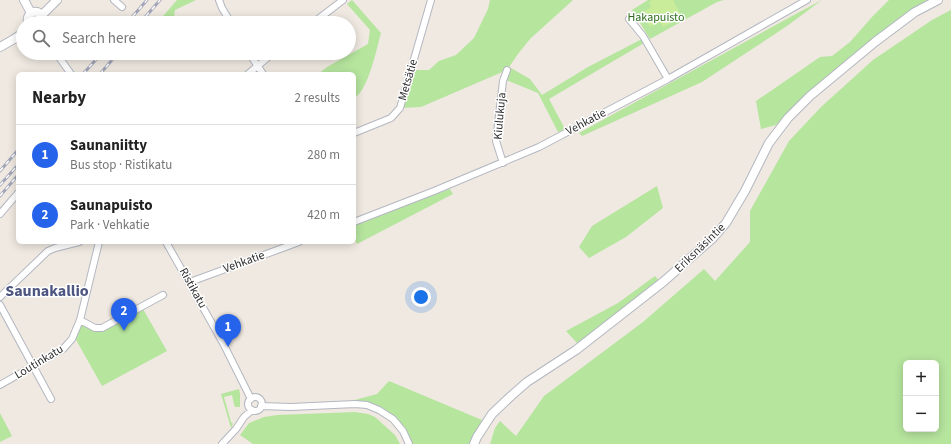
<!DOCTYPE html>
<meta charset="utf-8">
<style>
:root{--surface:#fff;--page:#f2f2f2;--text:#222;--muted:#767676;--line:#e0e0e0;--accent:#2563eb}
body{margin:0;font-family:"Source Sans 3",sans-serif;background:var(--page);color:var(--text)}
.controls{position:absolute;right:12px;bottom:12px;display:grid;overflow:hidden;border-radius:6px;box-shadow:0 2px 10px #0003}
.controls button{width:36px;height:36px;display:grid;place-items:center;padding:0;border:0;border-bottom:1px solid var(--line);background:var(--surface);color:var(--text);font:20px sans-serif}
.you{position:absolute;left:421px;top:297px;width:14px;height:14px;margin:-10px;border:3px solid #fff;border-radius:50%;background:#1a73e8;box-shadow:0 0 0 6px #1a73e833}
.badge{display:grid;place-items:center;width:26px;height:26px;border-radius:50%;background:var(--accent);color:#fff;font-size:13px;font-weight:700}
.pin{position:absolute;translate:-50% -33px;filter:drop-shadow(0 1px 2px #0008)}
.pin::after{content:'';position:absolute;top:21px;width:14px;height:12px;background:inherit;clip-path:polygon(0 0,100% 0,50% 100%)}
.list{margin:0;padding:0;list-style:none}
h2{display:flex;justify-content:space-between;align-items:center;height:52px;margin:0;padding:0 16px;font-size:17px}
h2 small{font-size:13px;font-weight:400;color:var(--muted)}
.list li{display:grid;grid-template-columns:26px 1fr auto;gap:12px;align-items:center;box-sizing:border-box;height:60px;padding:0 16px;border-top:1px solid var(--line)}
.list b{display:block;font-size:15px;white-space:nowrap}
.list p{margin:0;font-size:13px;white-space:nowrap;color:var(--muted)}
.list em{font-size:13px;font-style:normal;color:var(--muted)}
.icon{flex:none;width:22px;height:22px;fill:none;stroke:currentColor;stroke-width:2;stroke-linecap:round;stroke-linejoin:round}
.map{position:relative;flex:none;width:951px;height:444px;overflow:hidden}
.search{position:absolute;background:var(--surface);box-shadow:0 2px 10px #0003;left:16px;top:16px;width:340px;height:44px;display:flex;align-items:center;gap:10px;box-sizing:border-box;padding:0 14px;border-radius:22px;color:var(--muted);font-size:15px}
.panel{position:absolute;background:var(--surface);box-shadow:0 2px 10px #0003;left:16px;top:72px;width:340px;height:172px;border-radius:6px}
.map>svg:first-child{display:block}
</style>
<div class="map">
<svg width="951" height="444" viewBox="0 0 951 444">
<rect width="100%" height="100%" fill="#efe9e1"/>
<path fill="#b6e59e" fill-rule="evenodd" d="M177 0H196L175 10 173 23H157Z
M352 0 381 33C377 47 368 92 354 98V74H318L327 67 368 44 370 30 347 4Z
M490 0H573L530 39 518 54 507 70 421 107 400 108 411 70H429L439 61 456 55 474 38 488 9Z
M648 0H724L717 2 650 39 632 10Z
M822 0 787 26 702 82 582 136 579 133 792 16Z
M889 0H930L808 95 776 125 761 129 756 101 820 57 832 56 850 42 872 17Z
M951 10V444H490L495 428 500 421 516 436 544 396 643 322 704 269 715 281 750 242V211L789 141 821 107 873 60 932 20ZM906 363H936V429H906Z
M642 39 644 43 549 99 565 129 558 132 538 93 506 80 509 71 511 68 530 79 542 95 588 67Z
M657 186 663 208 626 237 589 258 579 247 592 226Z
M450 189 453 194 357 244 354 238V225Z
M655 276 660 282 578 344 566 331 618 303Z
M143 309 167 351 102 386 75 338 82 323 94 331H99Z
M389 381 482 420 470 444H413L406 430 394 416 380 407 368 402 351 401 377 394Z
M239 389 240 394V407H235L234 404 232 395 224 397 231 422 233 424 231 428 221 394Z
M355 412 368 414 375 417 395 435 400 444H253L240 435 249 423 264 417 277 415Z
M0 413 12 436 0 442Z"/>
<path fill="#c9ec9a" d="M653 0H673L682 17 663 27 660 22 650 27 642 13 651 7 649 2Z"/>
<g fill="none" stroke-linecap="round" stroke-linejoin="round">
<defs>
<path id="street" d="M114 0 122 7
M219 0 222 8 231 23
M629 19 643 36 668 79
M313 23 343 0
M56 53 71 74
M249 53 263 74
M248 74 273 53
M354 133 391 118 400 108 431 0
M503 163 496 141 503 81 507 70
M0 214 18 193
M354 222 434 191 539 147 668 79 807 0
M166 242 223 343 251 399
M190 282 299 242
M0 297 48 251 55 248 79 242
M0 305 51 399
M80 320 95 328H102L163 295
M0 385 63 349 72 339 80 320 99 242
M248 404a7 7 0 1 1 14 0a7 7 0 1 1-14 0Z
M261 406 291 407 355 404 367 405 379 410 393 419 403 431 409 444
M222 444 236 429 244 417 252 410"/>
<path id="secondary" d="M24 0 31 13
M42 15 57 0
M28 23C25 8 45 8 43 23
M0 47 14 39 23 33
M474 444 477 437 492 414 511 396 527 382 576 350 663 282 713 238 726 223 745 191 769 143 788 118 810 96 875 42 915 12 938 0"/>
</defs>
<use href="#street" stroke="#b4b7c1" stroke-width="8"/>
<use href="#secondary" stroke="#b4b7c1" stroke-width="10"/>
<use href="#street" stroke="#fff" stroke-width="6"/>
<use href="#secondary" stroke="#fff" stroke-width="8"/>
<defs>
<path id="rail" d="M127 23 147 0
M140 23 160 0
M83 74 102 53
M100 74 118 53
M0 171 18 150
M0 185 18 165
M0 196 18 175"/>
</defs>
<use href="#rail" stroke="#a3a6b8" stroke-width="3"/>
<use href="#rail" stroke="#fff" stroke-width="1.5" stroke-dasharray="4.5" stroke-linecap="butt"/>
</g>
<g text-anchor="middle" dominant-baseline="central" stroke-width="3" stroke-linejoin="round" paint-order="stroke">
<g font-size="12" fill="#2c6e1b" stroke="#fff">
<text x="656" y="17">Hakapuisto</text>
</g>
<g font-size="12" fill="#2e2e2e" stroke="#fff">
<text transform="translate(408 80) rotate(-74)">Metsätie</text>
<text transform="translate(500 116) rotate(-85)">Kiulukuja</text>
<text transform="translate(586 122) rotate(-28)">Vehkatie</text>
<text transform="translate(700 248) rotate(-44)">Eriksnäsintie</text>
<text transform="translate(244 262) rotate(-20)">Vehkatie</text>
<text transform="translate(193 288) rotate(61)">Ristikatu</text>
<text transform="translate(39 362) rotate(-31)">Loutinkatu</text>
</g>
<g font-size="16" font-weight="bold" fill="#4d5680" stroke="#fff">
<text x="47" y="291">Saunakallio</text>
</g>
</g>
</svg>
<div class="controls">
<button>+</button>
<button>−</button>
</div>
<div class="you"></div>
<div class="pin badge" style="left:228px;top:347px">1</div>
<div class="pin badge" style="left:124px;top:331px">2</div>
<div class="search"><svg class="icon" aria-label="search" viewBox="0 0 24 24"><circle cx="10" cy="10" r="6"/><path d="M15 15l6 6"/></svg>Search here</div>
<section class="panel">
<h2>Nearby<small>2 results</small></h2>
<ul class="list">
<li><span class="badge">1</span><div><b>Saunaniitty</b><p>Bus stop · Ristikatu</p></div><em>280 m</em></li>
<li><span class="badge">2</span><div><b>Saunapuisto</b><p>Park · Vehkatie</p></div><em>420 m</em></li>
</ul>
</section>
</div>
